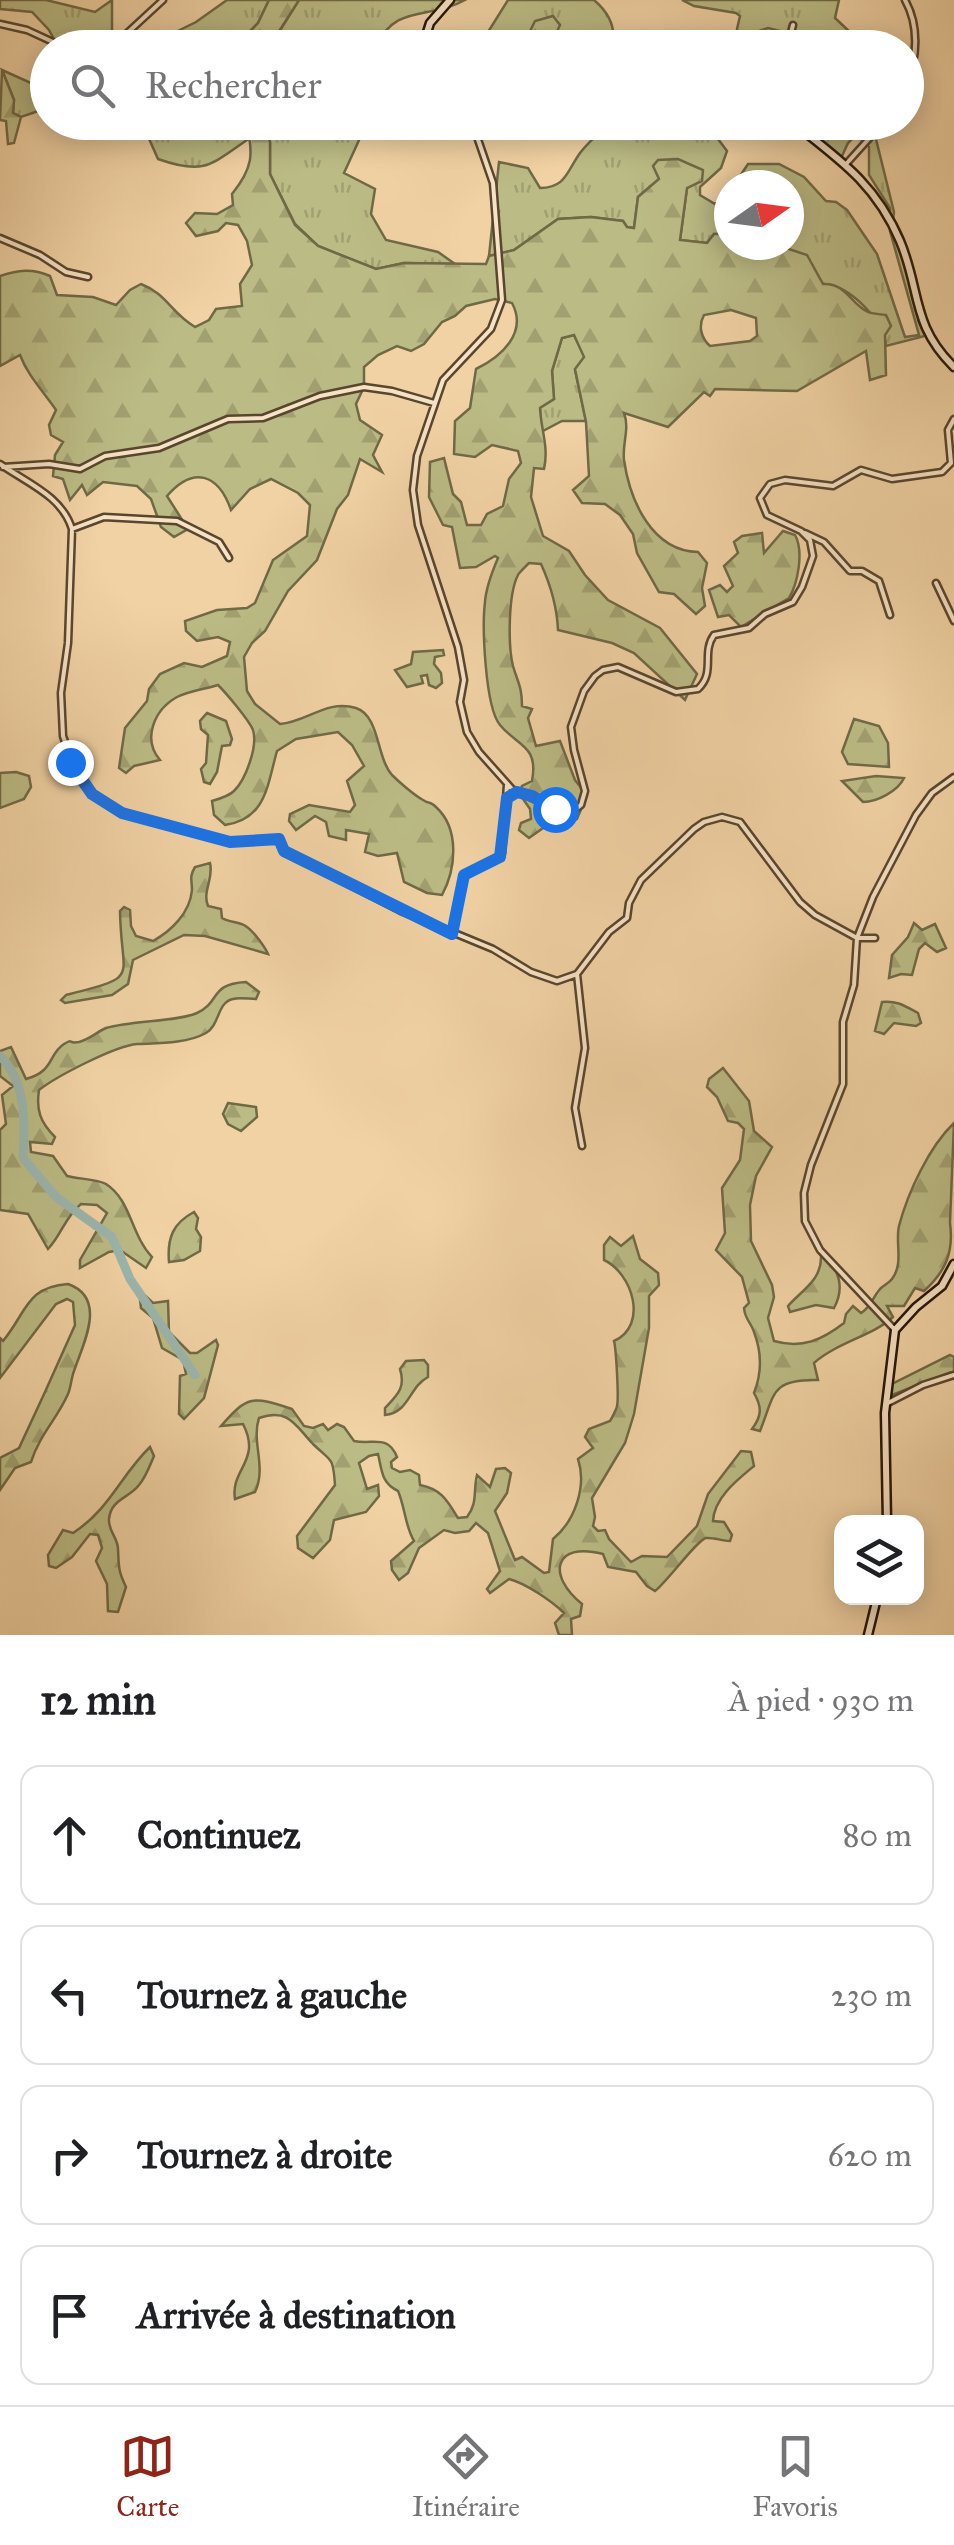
<!DOCTYPE html>
<html lang="fr">
<meta charset="utf-8">
<style>
:root{--surface:#fff;--page:#f6f6f6;--text:#202124;--muted:#757577;--line:#e0e0e0;--accent:#8f2418}
body{margin:0;font-family:"IM FELL Great Primer",serif;background:var(--page);color:var(--text)}
.controls{position:absolute;right:30px;bottom:30px;display:grid;overflow:hidden;border-radius:20px;box-shadow:0 5px 25px #0003}
.controls button{width:90px;height:90px;display:grid;place-items:center;padding:0;border:0;border-bottom:2px solid var(--line);background:var(--surface);color:var(--text);font:50px sans-serif}
.compass{position:absolute;left:714px;top:170px;width:90px;height:90px;border-radius:50%;background:var(--surface);box-shadow:0 5px 25px #0003;rotate:76deg}
.stop{position:absolute;width:30px;height:30px;margin:-22px;border:8px solid #1a73e8;border-radius:50%;background:#fff}
.stop.end{background:#1a73e8;border-color:#fff;box-shadow:0 2px 10px #0008}
.list{margin:0;padding:0;list-style:none}
h2{display:flex;justify-content:space-between;align-items:center;height:130px;margin:0;padding:0 40px;font-size:42px}
h2 small{font-size:32px;font-weight:400;color:var(--muted)}
.list li{display:grid;grid-template-columns:65px 1fr auto;gap:30px;align-items:center;box-sizing:border-box;height:140px;margin:0 20px 20px;padding:0 20px;border:2px solid var(--line);border-radius:20px}
.list b{display:block;font-size:38px;white-space:nowrap}
.list em{font-size:32px;font-style:normal;color:var(--muted)}
.icon{flex:none;width:55px;height:55px;fill:none;stroke:currentColor;stroke-width:2;stroke-linecap:round;stroke-linejoin:round}
.map{position:relative;flex:none;width:954px;height:1635px;overflow:hidden}
.search{position:absolute;background:var(--surface);box-shadow:0 5px 25px #0003;left:30px;right:30px;top:30px;height:110px;display:flex;align-items:center;gap:25px;box-sizing:border-box;padding:0 35px;border-radius:55px;color:var(--muted);font-size:38px}
.sheet{height:770px;background:var(--surface)}
nav{display:flex;justify-content:space-around;align-items:center;box-sizing:border-box;height:140px;border-top:2px solid var(--line);background:var(--surface);font-size:28px;color:var(--muted)}
nav a{display:grid;justify-items:center;gap:5px}
nav .on{color:var(--accent)}
.map>svg:first-child{display:block}
</style>
<div class="map">
<svg width="954" height="1635" viewBox="0 0 954 1635">
<defs>
<pattern id="grass-tufts" width="24" height="20" patternUnits="userSpaceOnUse" patternTransform="scale(2.5)"><rect width="24" height="20" fill="#bbbb85"/><path d="M3 7l-1-3M5 7V3M7 7l1-3M15 17l-1-3M17 17v-4M19 17l1-3" fill="none" stroke="#a1a071"/></pattern>
<pattern id="forest-firs" width="22" height="20" patternUnits="userSpaceOnUse" patternTransform="scale(2.5)"><rect width="22" height="20" fill="#bbbb85"/><path d="M5 1l3.5 6h-7zM16 11l3.5 6h-7z" fill="#a1a071"/></pattern>
</defs>
<rect width="100%" height="100%" fill="#f1d2a4"/>
<filter id="stains"><feTurbulence type="fractalNoise" baseFrequency=".002" numOctaves="4"/><feColorMatrix values="0 0 0 0 .2 0 0 0 0 .09 0 0 0 0 .02 0 0 0 .5 -.17"/></filter>
<radialGradient id="worn" r=".72"><stop offset=".6" stop-color="#630" stop-opacity="0"/><stop offset="1" stop-color="#630" stop-opacity=".3"/></radialGradient>
<path fill="url(#grass-tufts)" stroke="#706946" stroke-width="2.5" d="M0 0H46L95 12 112 0V47H58L49 30 32 12 0 9Z
M227 0H269L258 23 235 47 143 48 196 22Z
M299 0H465C430 20 395 3 376 47L269 48Z
M508 0H594C607 11 615 25 613 41L607 47 471 48 485 37Z
M682 0H839L835 18 850 32 858 47H789L784 32 768 28 739 38 737 29 740 16 736 13 694 6Z
M2 70 33 84H47V108L21 117 13 113 14 100Z
M142 123H246L250 138C211 164 206 176 158 159Z
M264 123H371L365 127 344 173 375 189 371 214 386 240 438 252 455 264 404 263 376 269 318 246 295 224 270 174V142Z
M608 123H706L727 151 721 168 700 187V195L715 204 729 194V234H714L707 243 680 240 687 188 691 183 659 179 638 197 634 228 627 227 623 221 591 217 558 219 514 250 489 256 499 162 528 168 540 188C566 188 567 171 580 153 588 142 600 133 608 123Z
M827 123H872L894 212 893 220C916 246 899 285 924 310L918 320 925 336 886 346C885 322 848 283 823 284L816 274 752 245H789V185H734L748 164H779L804 177 826 201 836 202 847 210 877 254 905 337 919 335 890 231V208L869 175V147L863 140 854 137 848 143 842 156 834 159 819 142Z
M574 335 585 357 575 370 586 421H562L541 432 540 407 554 399 552 371 562 338Z"/>
<path fill="url(#forest-firs)" stroke="#706946" stroke-width="2.5" fill-rule="evenodd" d="M269 0H299L269 47H235L258 23Z
M553 16 560 25 554 38 581 42 585 47H494L507 32 519 36 530 31 535 21Z
M2 70 14 100 13 113 21 117 14 143 8 144 6 121 0 120Z
M246 122 264 123 270 142V174L295 225 318 246 376 269 404 263 486 264 489 256 514 250 558 219 591 217 623 221 627 227 634 228 638 197 659 179 653 166 658 160 678 159 703 170 702 181 687 188 680 240 707 243 714 234H729V245H752L772 255 786 248 807 255 823 284C846 283 850 303 868 312 870 313 884 315 886 315L891 326 885 335 886 375 870 380 866 351 797 391 715 389 710 396 704 392 668 427 624 413C630 429 622 443 624 460 630 501 652 551 698 552L707 563 702 588 705 606 696 614 674 594 659 592 637 553 633 534 620 515 605 504 582 503 573 490 589 476 586 422 575 369 584 357 574 335 562 338 552 371 554 399 540 408C541 430 549 447 544 469L534 468 531 497 543 536 569 551 585 575 608 600 660 628 697 674 685 700 634 653 612 643 558 630C557 606 551 586 541 564L529 563C528 564 518 574 518 575 508 594 508 646 513 666 518 683 522 687 522 706L532 709 528 718 536 746 560 741 575 780 587 795 577 819 562 828 550 818 543 828 529 838 519 830 521 823 531 819 530 809 519 793 522 786 532 781C539 745 517 746 500 725 485 707 482 626 485 602 486 587 492 572 498 558L495 556 476 567 460 568 452 527 443 525 429 497 430 462 444 458 453 494 461 502 467 525H481L487 514 503 506 509 479 521 463 518 451 492 445 475 457 454 454 455 421 470 408 476 369C501 357 528 333 512 303L495 299 466 306 455 316 442 322 424 344 411 351 397 346 378 355 364 367V387L356 404 360 420 382 435 373 455 382 472 360 459 348 495 337 509 317 560 288 591 265 631 252 643 244 657 247 691 255 704 280 724C307 722 327 699 356 708 380 716 376 757 392 775 399 782 414 795 423 800 431 805 429 800 436 807 460 829 456 869 442 895L427 893 404 882 397 853 378 856 365 852 369 834 346 830V840L329 836 326 822 315 816 296 830 289 821 290 814 309 805 350 812 355 805 347 781 364 766 352 745 338 732 296 739 277 751C267 786 266 819 225 825L214 815 212 801C219 799 229 796 234 791 246 779 258 746 253 730 249 720 226 693 218 685 205 689 189 691 177 697 154 710 142 739 160 760L134 766 126 773 119 768 125 728 147 701 149 689 160 674 184 663 202 667 227 656 230 642 218 637 197 641 186 631 185 621 217 610 247 608 255 603 273 560 307 536 310 505 298 493 271 479 250 489 231 510C218 473 193 466 167 496L188 529 174 537 161 527 151 499 137 486 103 482 87 495 82 485 70 500 63 479 53 476 55 455 63 442 51 435 49 425 56 410C43 391 28 376 20 355L0 366V276C18 270 32 268 50 276L57 295 93 297 116 305 130 290 141 284C167 294 171 313 195 327L209 320 216 309 242 306 240 284 252 265 247 241 238 225 226 223 218 231 196 236 186 223 195 213 217 214 233 205 232 194C253 168 254 154 246 122ZM731 310 756 318 757 336 750 341 710 346C701 338 698 326 704 315Z
M783 531 795 535C804 551 798 583 789 598L741 627 729 615 718 617 709 590 720 585 727 592 733 586 724 566 738 553 734 542 742 536 762 533 764 553Z
M443 650 444 655 435 657 434 664 441 673 442 683 436 688 429 685 427 675 421 676 423 683 407 687 395 670 411 664 413 652Z
M207 713 226 721 232 739 230 745 222 746 217 772 210 784 204 782 201 769 206 763 208 735 201 729 200 721Z
M854 719 879 726 888 743 889 767 848 764 842 752Z
M16 772 29 776 31 787 24 799 0 808V773Z
M876 776 904 778C898 791 877 802 863 802L842 781Z
M210 863C214 879 202 891 208 906L221 909 222 918C230 923 240 921 247 927 254 932 265 947 268 954L205 936 184 935 133 960 128 984 112 995 65 1003 61 1000 66 995C143 975 121 982 120 911L124 907 130 910 131 926 136 936 153 941C171 931 190 913 192 890 192 880 189 877 195 867Z
M914 923 922 930 935 924 946 948 937 952 925 943 919 949 912 975 901 974 889 978 892 955 908 937Z
M246 982 259 992 256 999C249 999 239 997 233 999 217 1002 220 1025 206 1033 186 1044 158 1043 137 1044 115 1046 57 1076 39 1090 36 1110 40 1122 55 1137L52 1144 30 1142 31 1152 53 1156 67 1176C78 1179 97 1179 106 1184 131 1200 131 1235 152 1257L146 1268 120 1250 109 1252 80 1268V1260L107 1213 97 1205 81 1204C65 1217 62 1234 48 1249L28 1214 0 1210V1130L6 1124 2 1095 13 1086 0 1076V1051L11 1047 26 1079C55 1071 48 1054 64 1044 74 1038 67 1044 79 1042 88 1040 97 1032 106 1028 132 1020 177 1022 197 1013 221 1002 209 984 246 982Z
M882 1002C896 1000 905 1006 918 1013L921 1023 916 1026 894 1023 884 1034 875 1031Z
M723 1068 749 1101 754 1131 772 1147 756 1176 750 1205 751 1241 772 1285 774 1297 768 1318 774 1341C802 1349 822 1340 844 1323L846 1314 853 1306 861 1313C872 1306 872 1298 880 1289 884 1285 889 1283 892 1279 904 1263 895 1243 899 1226 908 1192 929 1147 954 1123L950 1223C954 1253 945 1272 924 1291L915 1288 904 1306H887L893 1317C874 1335 836 1343 814 1363L818 1380C770 1379 775 1394 760 1431L752 1429C762 1416 762 1407 754 1393 762 1373 762 1353 754 1332 751 1322 745 1320 744 1308L749 1303 742 1277 716 1250 725 1233 722 1188 740 1160 744 1129 738 1123 728 1121 717 1097 707 1087 709 1079Z
M228 1103 256 1107 257 1117 241 1131 228 1124 223 1114Z
M194 1212 198 1218 196 1229 201 1237 200 1251 184 1260 169 1262C167 1238 173 1223 194 1212Z
M633 1236 640 1259 658 1273 659 1285 649 1296V1328L634 1414 625 1443 592 1498 595 1517 593 1526 598 1531 605 1530 609 1539 631 1562 642 1556 667 1557 697 1526 708 1494 741 1451 751 1452 754 1466C737 1480 714 1498 713 1521L724 1522 732 1535 730 1541C722 1541 713 1537 706 1538 698 1539 666 1583 655 1591L647 1586 636 1572 608 1567 603 1554C553 1541 547 1576 582 1604L580 1616 571 1619 572 1635H559L555 1623 564 1613C552 1601 525 1583 509 1579L490 1593 487 1589 500 1571 488 1533 476 1523 469 1531 455 1533 444 1530 419 1548 408 1573 399 1580 392 1570 391 1561 414 1541C405 1526 405 1507 398 1491 381 1483 382 1470 378 1454L369 1456 359 1463 367 1489 378 1485 379 1496 366 1512 334 1520 330 1540 313 1558 298 1548 297 1536 335 1485C333 1455 331 1462 313 1444 295 1425 289 1408 259 1418 251 1442 267 1467 255 1492L235 1499C230 1469 262 1461 243 1424L221 1426C248 1395 252 1396 292 1409L304 1426 313 1428 323 1424 328 1430 337 1424 344 1427 354 1441C373 1445 388 1434 397 1457L391 1462 392 1468 400 1472 410 1470 419 1475 420 1485C441 1489 447 1500 458 1518L467 1517C478 1503 473 1491 477 1475L490 1487 496 1469 505 1468 511 1473 507 1493 495 1511 515 1560 522 1557 544 1573 549 1572 553 1539C575 1521 587 1486 578 1459L593 1448 585 1437 589 1429 610 1421C612 1418 617 1408 617 1406 619 1398 616 1348 614 1341 649 1325 632 1273 604 1260V1245L610 1237 621 1246Z
M825 1254C839 1271 845 1288 834 1308L816 1305 790 1312 788 1306C802 1290 822 1280 821 1256Z
M68 1284C108 1298 83 1344 74 1371 71 1379 71 1387 68 1394 57 1419 40 1434 31 1462L15 1468 0 1490V1458L19 1448 45 1392 75 1325 73 1302 67 1299 56 1304 0 1378V1338L3 1341C27 1312 26 1287 68 1284Z
M139 1290 153 1303 168 1301 169 1332 190 1353H197L216 1340 218 1345 204 1398 184 1419 179 1414 180 1376 186 1374 183 1360 162 1348 153 1318 141 1308Z
M950 1355 954 1357V1371L892 1395 890 1389 892 1384Z
M424 1360 428 1365V1377C409 1387 409 1413 385 1415V1408C397 1395 406 1388 400 1369L406 1361Z
M150 1447 154 1456C150 1465 146 1477 139 1485 128 1499 111 1499 109 1519 108 1531 118 1538 118 1549 119 1568 118 1570 126 1587L118 1612 108 1611 107 1584 96 1561 102 1548 98 1535 90 1534 72 1557 56 1568 49 1566 48 1555 63 1530 73 1533C110 1509 120 1476 150 1447Z"/>
<g fill="none" stroke-linecap="round" stroke-linejoin="round">
<path stroke="#9cb6ae" stroke-width="9" d="M0 1056C27 1082 25 1124 23 1158L56 1197 112 1237 130 1279 195 1375"/>
<defs>
<path id="street" d="M905 0C919 25 918 58 906 83
M0 24 27 30 66 48
M111 48 163 0
M787 48 793 25
M474 128 493 183 502 300 491 329 443 380 417 456 413 490 418 525 458 647 464 680 460 702 467 732 479 752 512 789 562 812H572L581 805 585 791 574 750 571 727 584 691 595 676 603 670 618 667 676 692 698 689C716 672 701 653 714 635L749 628 765 614 793 602 802 587 813 556 810 540 801 531 767 515 760 498 770 484 785 480 833 486 861 470 892 479 942 472 951 463 948 430 954 419
M847 163 884 122
M0 238 40 255 66 272 88 277
M0 464C27 483 62 496 72 529L68 643 61 693 63 736 76 775 92 794 123 813 230 842 279 839 284 851 401 911 493 949 531 972 557 981 577 974 609 932 627 918 629 903 641 880 694 829 704 822 722 817 740 822 800 902 815 915 857 938H875
M3 467 49 464 80 469 105 456 159 448 228 419 263 418 320 396 364 387 392 391 434 403
M72 529 104 517 177 521 219 542 229 558
M805 533 824 542 850 571H862L879 581 890 615
M936 583 954 621
M453 934 464 875 496 860 502 853 507 785
M577 974 585 1048 575 1108 582 1146
M895 1330 820 1250 805 1221 804 1193 811 1165 843 1084V1022L854 985 857 938 873 897 916 815 932 793 954 777
M886 1404 923 1385 954 1375"/>
<path id="secondary" d="M422 48 430 23 450 0
M448 122 474 128 500 122
M792 122C839 159 876 184 900 241 921 291 911 325 954 367
M887 1522 885 1413 895 1330 916 1307 942 1286 954 1264
M868 1635 877 1598"/>
</defs>
<use href="#street" stroke="#59462e" stroke-width="9"/>
<use href="#secondary" stroke="#261706" stroke-width="11"/>
<use href="#street" stroke="#f6e2c4" stroke-width="4"/>
<use href="#secondary" stroke="#f6e2c4" stroke-width="6"/>
</g>
<g fill="none" stroke-linecap="round" stroke-linejoin="round">
<path stroke="#1a73e8" stroke-width="12" d="M70 762 92 794 122 813 230 842 279 839 284 851 452 934 464 875 500 857 507 798 517 792 532 796 555 809"/>
</g>
<rect width="100%" height="100%" filter="url(#stains)"/>
<rect width="100%" height="100%" fill="url(#worn)"/>
</svg>
<div class="controls">
<button><svg class="icon" aria-label="layers" viewBox="0 0 24 24"><path d="M12 4l9 5-9 5-9-5zM3 14l9 5 9-5"/></svg></button>
</div>
<svg class="compass" viewBox="-18 -18 36 36"><path d="M0-13l5 13h-10z" fill="#e53935"/><path d="M0 13l5-13h-10z" fill="#757577"/></svg>
<div class="stop" style="left:555px;top:809px"></div>
<div class="stop end" style="left:70px;top:762px"></div>
<div class="search"><svg class="icon" aria-label="search" viewBox="0 0 24 24"><circle cx="10" cy="10" r="6"/><path d="M15 15l6 6"/></svg>Rechercher</div>
</div>
<section class="sheet">
<h2>12 min<small>À pied · 930 m</small></h2>
<ul class="list">
<li><svg class="icon" aria-label="ahead" viewBox="0 0 24 24"><path d="M12 20V5M6 11l6-6 6 6"/></svg><div><b>Continuez</b></div><em>80 m</em></li>
<li><svg class="icon" aria-label="left" viewBox="0 0 24 24"><path d="M17 20v-9H6M10 6l-5 5 5 5"/></svg><div><b>Tournez à gauche</b></div><em>230 m</em></li>
<li><svg class="icon" aria-label="right" viewBox="0 0 24 24"><path d="M7 20v-9h11M14 6l5 5-5 5"/></svg><div><b>Tournez à droite</b></div><em>620 m</em></li>
<li><svg class="icon" aria-label="arrive" viewBox="0 0 24 24"><path d="M6 21V4h12l-3 4 3 4H6"/></svg><div><b>Arrivée à destination</b></div></li>
</ul>
</section>
<nav>
<a class="on"><svg class="icon" aria-label="map" viewBox="0 0 24 24"><path d="M3 6l6-2 6 2 6-2v14l-6 2-6-2-6 2zM9 4v14M15 6v14"/></svg>Carte</a>
<a><svg class="icon" aria-label="directions" viewBox="0 0 24 24"><path d="M12 3l9 9-9 9-9-9zM9 14v-3h6M13 9l2 2-2 2"/></svg>Itinéraire</a>
<a><svg class="icon" aria-label="saved" viewBox="0 0 24 24"><path d="M7 4h10v16l-5-4-5 4z"/></svg>Favoris</a>
</nav>
